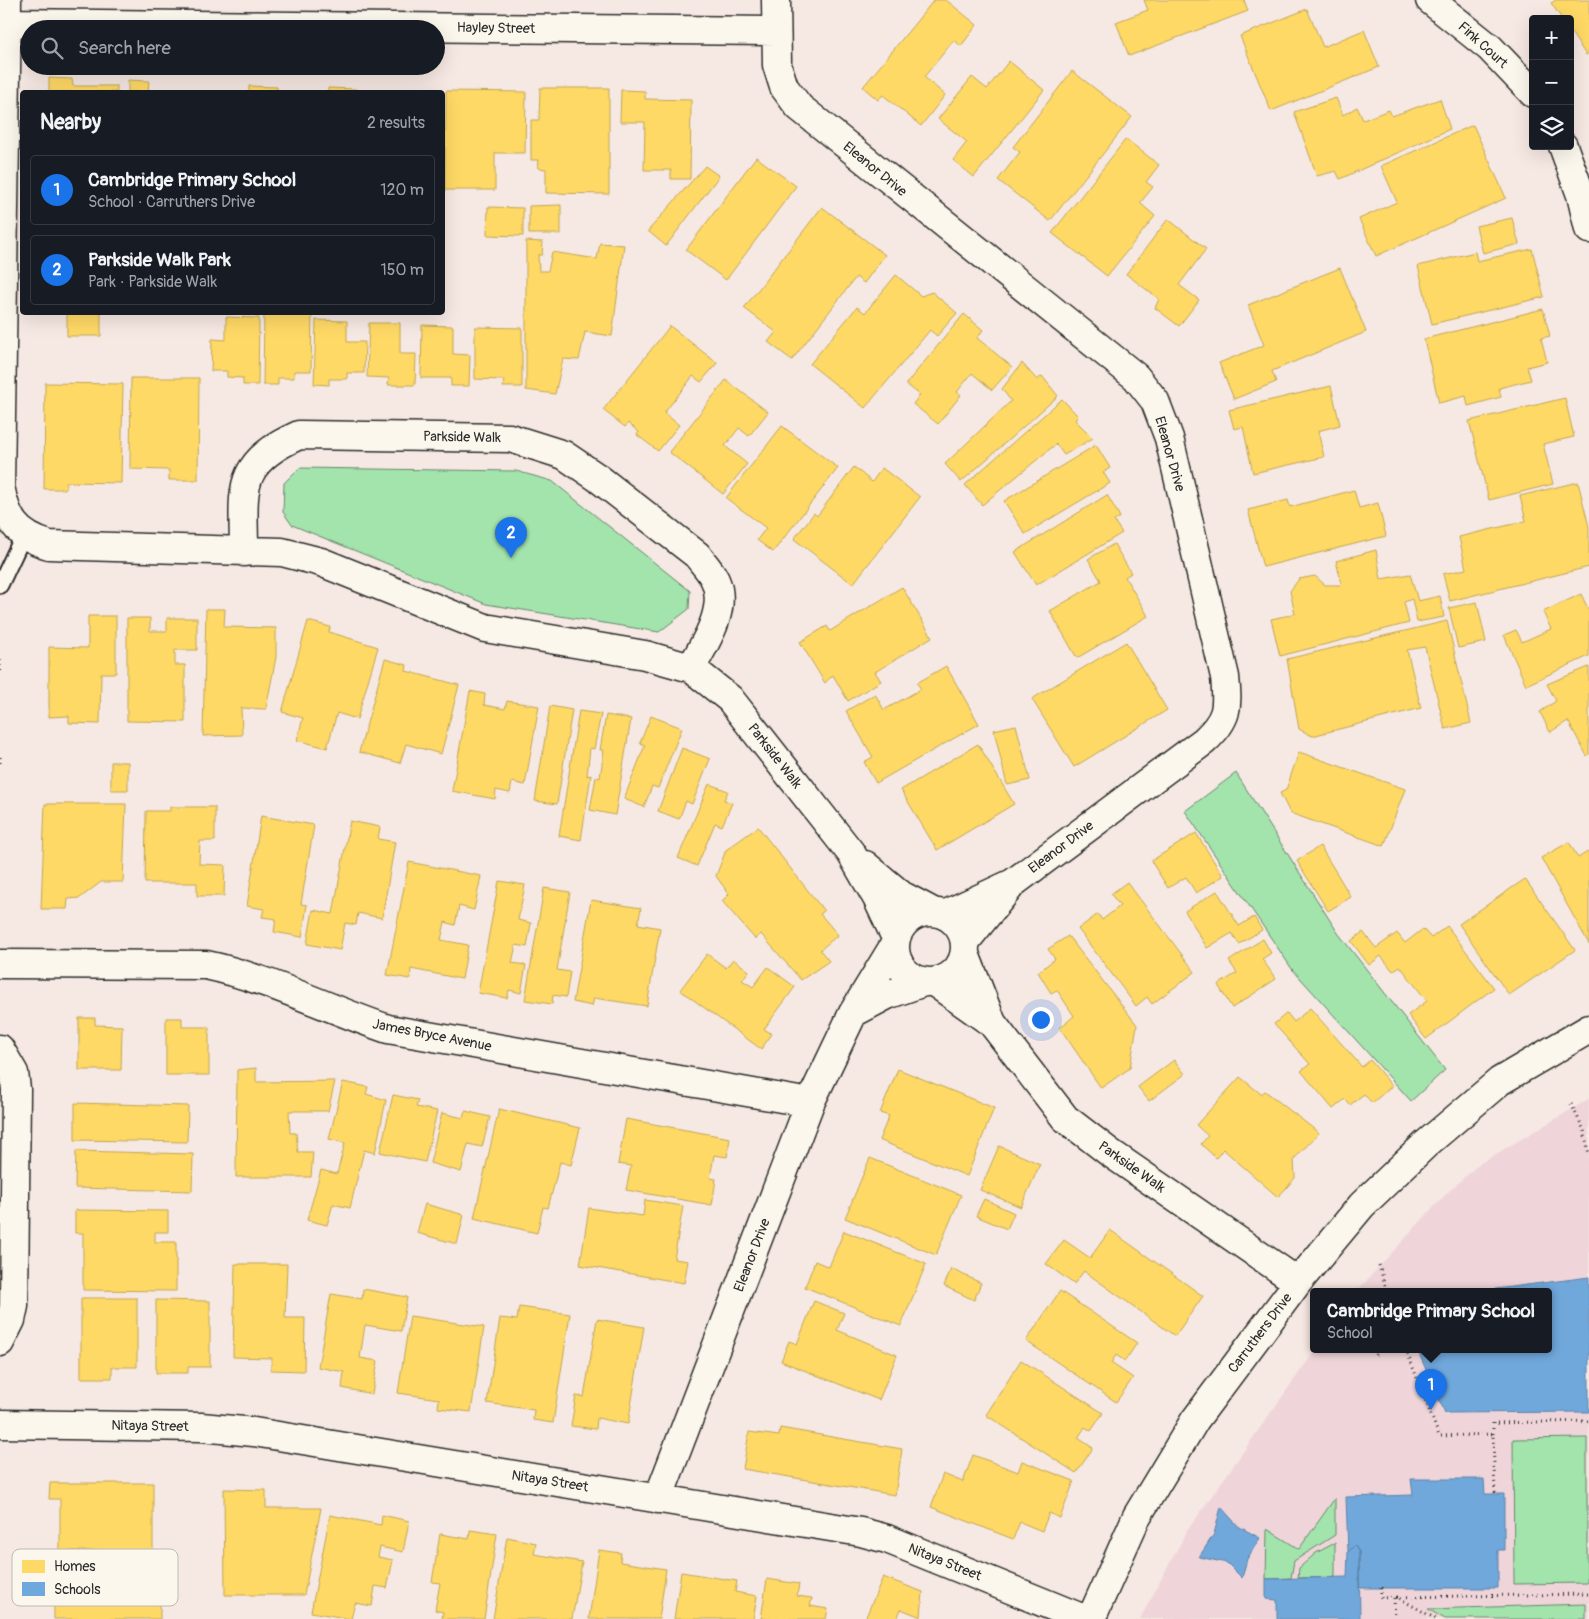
<!DOCTYPE html>
<meta charset="utf-8">
<style>
:root{--surface:#171b24;--page:#20242c;--text:#f1f3f6;--muted:#9ea1a6;--line:#363941;--accent:#1a73e8}
body{margin:0;font-family:Pangolin,sans-serif;background:var(--page);color:var(--text)}
.controls{position:absolute;right:15px;top:15px;display:grid;overflow:hidden;border-radius:5px;box-shadow:0 5px 20px #0002}
.controls button{width:45px;height:45px;display:grid;place-items:center;padding:0;border:0;border-bottom:1px solid var(--line);background:var(--surface);color:var(--text);font:25px sans-serif}
.you{position:absolute;left:1040px;top:1019px;width:18px;height:18px;margin:-12px;border:4px solid #fff;border-radius:50%;background:#1a73e8;box-shadow:0 0 0 8px #1a73e833}
.badge{display:grid;place-items:center;width:32px;height:32px;border-radius:50%;background:var(--accent);color:#fff;font-size:16px;font-weight:700}
.pin{position:absolute;translate:-50% -41px;filter:drop-shadow(0 1px 2px #0008)}
.pin::after{content:'';position:absolute;top:26px;width:18px;height:15px;background:inherit;clip-path:polygon(0 0,100% 0,50% 100%)}
.popup{position:absolute;left:1310px;top:1288px;width:242px;height:65px;box-sizing:border-box;display:grid;place-content:center;border-radius:5px;background:var(--surface);filter:drop-shadow(0 1px 4px #0005);font-size:16px;white-space:nowrap;color:var(--muted)}
.popup b{font-size:19px;color:var(--text)}
.popup::after{content:'';position:absolute;left:50%;top:100%;margin-left:-10px;border:10px solid transparent;border-top-color:var(--surface)}
.list{margin:0;padding:0;list-style:none}
h2{display:flex;justify-content:space-between;align-items:center;height:65px;margin:0;padding:0 20px;font-size:21px}
h2 small{font-size:16px;font-weight:400;color:var(--muted)}
.list li{display:grid;grid-template-columns:32px 1fr auto;gap:15px;align-items:center;box-sizing:border-box;height:70px;margin:0 10px 10px;padding:0 10px;border:1px solid var(--line);border-radius:5px}
.list b{display:block;font-size:19px;white-space:nowrap}
.list p{margin:0;font-size:16px;white-space:nowrap;color:var(--muted)}
.list em{font-size:16px;font-style:normal;color:var(--muted)}
.icon{flex:none;width:28px;height:28px;fill:none;stroke:currentColor;stroke-width:2;stroke-linecap:round;stroke-linejoin:round}
.map{position:relative;flex:none;width:1589px;height:1619px;overflow:hidden}
.search{position:absolute;background:var(--surface);box-shadow:0 5px 20px #0002;left:20px;top:20px;width:425px;height:55px;display:flex;align-items:center;gap:12px;box-sizing:border-box;padding:0 18px;border-radius:28px;color:var(--muted);font-size:19px}
.panel{position:absolute;background:var(--surface);box-shadow:0 5px 20px #0002;left:20px;top:90px;width:425px;height:225px;border-radius:5px}
.map>svg:first-child{display:block}
</style>
<div class="map">
<svg width="1589" height="1619" viewBox="0 0 1589 1619">
<rect width="100%" height="100%" fill="#f6e8e3"/>
<filter id="ink" filterUnits="userSpaceOnUse"><feTurbulence type="fractalNoise" baseFrequency=".02" numOctaves="2"/><feDisplacementMap in="SourceGraphic" scale="10" xChannelSelector="R" yChannelSelector="G"/><feConvolveMatrix kernelMatrix="1 2 1 2 8 2 1 2 1" color-interpolation-filters="sRGB"/></filter>
<g filter="url(#ink)">
<path fill="#efd5d9" d="M1589 1099V1619H1140L1187 1531 1316 1349H1548V1291H1357L1443 1197 1479 1164Z"/>
<path fill="#a3e3ac" stroke="#67876c" d="M299 468 516 471 552 481 690 591 689 609 659 632 486 604 292 525 283 512 284 483Z
M1236 773 1338 933 1445 1070 1411 1101 1292 969 1185 811Z
M1587 1438V1583L1514 1584 1513 1439Z
M1335 1498V1535L1294 1561 1291 1578 1266 1579 1267 1529 1299 1549Z
M1335 1543V1577L1298 1578 1299 1568 1316 1553Z
M1586 1604V1619H1445L1428 1609Z"/>
<path fill="#ffd966" stroke="#bfa554" d="M934 0H946L977 25 961 46 954 40 924 77 945 95 921 126 883 95 878 100 863 87Z
M1144 0H1244L1248 11 1129 56 1116 22 1148 10Z
M1556 0H1589V53L1586 55 1570 31V19H1562L1551 3Z
M1307 9 1323 47 1364 30 1379 67 1271 111 1240 36Z
M1009 61 1044 90 974 177 953 160 967 142 938 119 972 77 987 89Z
M1072 71 1132 117 1050 221 998 180 1020 152 1013 147Z
M49 78 72 79 73 86H117V92H49Z
M128 80 149 81 148 92H128Z
M249 86 277 87V92H249Z
M328 88 356 89V92H328Z
M540 88H609V194L546 193V169L538 168 539 160H531V120H539Z
M621 90 645 91V99L691 100 690 179H671V170H644L645 122H620Z
M446 91 526 92 525 153H495V190H445Z
M1336 98 1343 115 1357 107 1363 120 1389 110 1392 116 1440 99 1450 129 1340 179 1336 171 1317 176 1294 112Z
M1473 125 1506 198 1376 256 1359 219 1397 202 1381 166Z
M1126 139 1159 165 1146 182 1153 187 1140 203 1155 216 1107 276 1052 233Z
M756 157 796 186 726 280 686 250Z
M705 166 719 176 666 246 648 231Z
M561 205V234H529V206Z
M488 207 523 208V236L487 235Z
M822 207 885 255 864 283 856 277 792 360 768 342 776 332 744 308Z
M1512 218 1519 244 1483 253 1476 226Z
M1168 219 1206 249 1179 285 1199 300 1179 326 1155 308 1159 299 1126 274Z
M526 241 543 242 542 255H538L539 271H548L552 252 597 259 600 243 624 245 612 336 585 332 579 360 563 359 555 394 526 390Z
M1532 249 1544 297 1432 324 1418 266 1475 252 1477 261Z
M1340 268 1366 332 1272 371 1276 382 1234 399 1219 363 1264 345 1248 305Z
M896 275 921 296 932 292 957 313 937 336 930 330 865 408 810 364 857 307 865 313Z
M1543 309 1550 336 1541 338 1547 362 1527 367 1531 380 1499 388 1501 397 1468 406 1466 396 1439 403 1424 339Z
M67 312H101V336H67Z
M264 312H312L311 371H294V378H278V385H263Z
M964 314 983 330 977 338 1012 367 992 390 972 373 957 392 961 395 938 424 913 404 920 395 906 384Z
M226 317 259 318 258 385H243V378L227 377V371H211L212 339 226 340Z
M316 320 347 321V342H365L364 373H347V379H329V385L314 384Z
M369 323H400V354H416L415 385H388L389 378 367 377Z
M422 325 453 326V354L470 355 469 386H451V378H421Z
M670 326 717 363 701 382 693 376 664 413 679 425 658 451 637 435 639 432 628 423 625 427 603 410Z
M475 327 522 328V387H503L504 380 475 379Z
M1022 363 1037 380 1042 376 1058 396 961 482 945 464 1011 401 1002 389Z
M131 378H199L198 480H169V470L130 469Z
M726 380 768 412 749 436 739 428 725 446 747 464 723 494 669 452Z
M45 383 123 384 121 483 66 482V489H44Z
M1331 386 1340 425 1318 431 1324 457 1253 473 1243 427 1234 429 1229 410Z
M1565 398 1574 437 1543 444 1553 484 1489 500 1469 421Z
M1062 399 1078 416 1075 420 1093 438 1064 455 1056 444 982 505 965 485Z
M782 426 838 468 773 552 757 540 766 528 726 498Z
M1096 445 1110 468 1103 472 1110 483 1025 534 1004 501Z
M854 467 872 482 882 468 920 497 853 584 794 539 814 513 817 516Z
M1578 482 1589 527V567L1450 601 1443 574 1466 569 1459 537 1526 521 1520 496Z
M1354 490 1359 508 1378 503 1386 536 1263 567 1248 510 1288 500 1290 507Z
M1107 495 1120 517 1114 521 1122 533 1036 585 1015 552Z
M1114 544 1131 573 1125 577 1148 616 1077 658 1050 611 1101 581 1088 559Z
M1376 550 1381 579 1410 574 1418 601 1440 596 1444 617 1417 622 1412 599 1404 602 1409 623 1280 656 1271 619 1295 614 1290 591 1299 579 1315 576 1325 585H1342L1336 561Z
M902 587 932 637 875 672 881 681 848 701 833 675 825 683 800 642 827 626 830 631Z
M1581 594 1589 611V656L1526 685 1504 635 1516 630 1522 642 1551 629 1543 612Z
M1477 602 1486 642 1458 648 1449 608Z
M206 609H225L224 627 276 628V657L266 709 241 708 242 735 203 736Z
M88 616H116V673H101L100 724 69 723V716L49 717V647L88 648Z
M127 618H150V631H167V618H197V650H175V665H185V722L127 721Z
M308 621 330 627 329 632 378 647 357 719 337 713 327 748 297 740 303 718 282 712Z
M1447 621 1471 723 1445 729 1425 647 1407 650 1421 708 1312 736 1299 729 1287 659Z
M1126 642 1167 710 1074 767 1032 699Z
M385 659 407 665 406 671 459 685 441 754 406 744 400 763 359 752Z
M946 666 979 724 876 783 864 762 873 757 846 711 875 694 884 710 921 689 917 683Z
M1589 667V754L1587 756 1568 721 1550 732 1540 712 1556 701 1547 684Z
M470 691 485 694 484 705 505 709 507 701 539 706 525 785 512 782 510 793 496 790 495 799 452 791Z
M550 706 572 710 557 804 535 801Z
M579 711 601 714 594 749 590 748 587 776 591 775 581 840 559 836Z
M606 715 631 719 615 815 590 810 596 777 600 778 604 750H600Z
M651 716 682 728 658 788 652 786 644 807 624 799 645 745 640 743Z
M1016 725 1030 780 1007 785 994 730Z
M978 744 1014 804 937 850 901 790Z
M682 748 710 759 692 804 686 801 679 819 658 811Z
M1299 752 1405 789 1384 846 1290 813 1280 793 1286 790Z
M111 762H128V790H111Z
M709 784 728 791 724 800 732 803 722 826 715 823 697 866 678 858Z
M45 804H126L123 882H101L80 898 68 899 67 909H41Z
M170 807H215V841H200L199 864 225 865 224 896H197V883H145L146 811H170Z
M261 816 314 825 301 904 307 905 302 937 274 932 276 919 262 917 264 909 247 906Z
M350 821 380 827 378 839 395 842 382 918 358 913 356 925 345 923 340 950 307 944 313 910 333 914Z
M758 827 824 911 820 914 838 935 820 950 829 961 801 980 761 934 755 939 722 901 729 894 716 876 726 850Z
M1196 833 1223 876 1196 893 1186 877 1168 888 1151 861Z
M1569 842 1578 858 1589 851V944L1541 858Z
M1320 846 1351 897 1328 911 1297 861Z
M409 862 481 876 474 910 459 906 455 925 445 922 441 940 468 945 462 979 411 969 410 979 387 975Z
M1525 879 1575 950 1509 995 1459 924Z
M499 881 525 885 518 920 531 923 527 947 516 945 512 963 526 965 521 993 509 990 507 998 478 993Z
M1127 882 1195 972 1152 1004 1147 997 1136 1006 1078 929 1098 914 1102 920 1120 906 1111 894Z
M544 888 570 892 557 970 570 972 566 997 553 995 552 1004 525 1000Z
M1217 891 1239 926 1254 917 1262 930 1239 944 1232 933 1207 948 1185 911Z
M591 900 641 908 638 924 660 928 647 1006 594 998 592 1006 573 1002Z
M1447 926 1494 988 1426 1039 1408 1015 1427 1001 1400 966 1393 971 1381 956 1369 965 1351 941 1363 932 1376 948 1397 933 1405 943 1423 929 1431 938Z
M1068 936 1137 1025 1130 1068 1101 1088 1060 1028 1074 1016 1057 990 1051 993 1038 972 1055 959 1048 949Z
M1263 939 1271 953 1262 959 1276 979 1232 1008 1218 985 1237 973 1229 961Z
M707 954 726 968 733 959 749 971 742 980 753 987 768 967 795 987 764 1029 772 1034 761 1049 680 990Z
M1310 1008 1362 1067 1370 1060 1392 1086 1372 1103 1364 1094 1350 1105 1345 1099 1333 1109 1301 1071 1310 1064 1274 1024 1287 1013 1294 1022Z
M79 1018H95V1025L122 1026 121 1070H79Z
M166 1018H182V1027H209V1075H166Z
M1174 1060 1185 1074 1149 1101 1138 1087Z
M256 1068V1082L335 1081 328 1111H289L290 1133H296L298 1152H313L311 1177H236L237 1070Z
M898 1069 994 1108 967 1176 879 1140 889 1116 880 1113Z
M1240 1077 1261 1094 1265 1091 1319 1133 1294 1159 1295 1178 1278 1197 1223 1149 1216 1158 1201 1144 1208 1136 1196 1125Z
M343 1082 368 1087 366 1094 386 1100 375 1153 364 1150 350 1208 333 1204 327 1225 307 1220 321 1170 337 1174 345 1143 329 1139Z
M393 1095 418 1100 416 1107 437 1111 425 1162 380 1152Z
M75 1103 188 1106 187 1142 75 1140Z
M499 1109 580 1128 571 1165 560 1162 548 1208 543 1207 537 1233 474 1218Z
M465 1111 490 1117 482 1147 468 1144 461 1172 430 1163 442 1113 463 1118Z
M626 1119 730 1138 727 1157 714 1155 710 1178 716 1179 712 1205 626 1190 631 1166 618 1164Z
M999 1146 1040 1164 1021 1207 980 1190Z
M76 1151 193 1154 192 1191 75 1188Z
M870 1158 961 1195 936 1255 845 1218Z
M984 1199 1014 1213 1007 1229 976 1216Z
M645 1200 683 1206 674 1259 688 1261 684 1283 580 1265 589 1208 643 1216Z
M425 1204 464 1215 457 1244 417 1233Z
M75 1210 168 1211V1232H155V1242H176V1291L83 1290V1233H75Z
M1110 1230 1203 1296 1175 1336 1084 1271 1074 1284 1046 1264 1064 1240 1090 1258Z
M844 1231 926 1264 901 1326 805 1287 815 1261 829 1267Z
M235 1264H287L285 1318H305L304 1371 271 1370 272 1358 233 1357Z
M951 1269 981 1283 974 1300 944 1286Z
M363 1289 407 1297 401 1331 365 1325 360 1358 378 1361 372 1394 342 1388 344 1372 318 1367 331 1294 362 1299Z
M1060 1291 1137 1343 1125 1361 1116 1355 1111 1363 1133 1378 1116 1402 1026 1341Z
M81 1298H137V1367H112V1378H81Z
M156 1300 210 1301V1367H188V1373H156Z
M814 1301 844 1313 837 1330 897 1355 879 1400 781 1361 789 1341 797 1344Z
M519 1307 570 1314 553 1423 533 1420 534 1410 487 1403 500 1318 517 1320Z
M410 1316 484 1327 471 1412 438 1408 439 1399 398 1393Z
M597 1319 644 1327 628 1424 597 1418 596 1429 571 1426 576 1396 584 1397Z
M1021 1360 1103 1413 1091 1431 1085 1427 1078 1438 1093 1448 1076 1473 986 1415Z
M780 1428 902 1449 895 1495 743 1469 749 1432 779 1436Z
M973 1455 1018 1472 1022 1461 1074 1481 1060 1518 1049 1513 1042 1531 1020 1522 1013 1539 931 1507 943 1474 963 1482Z
M50 1483H153V1551H60V1499H49Z
M224 1489 266 1490V1508H321L304 1595H225Z
M330 1515 381 1525 382 1515 409 1521 403 1552 380 1547 378 1557 393 1560 387 1588 375 1586 372 1606 355 1603 351 1619 311 1612Z
M470 1530 497 1534 484 1619H442L443 1612 435 1610 440 1583 432 1582 440 1534 469 1539Z
M507 1537 536 1543 534 1554 582 1562 572 1619H493Z
M599 1550 621 1553 620 1562 666 1569 659 1619H589Z
M54 1560H83V1591H110V1583H126V1589H136V1573H160V1619H54Z
M681 1572 737 1581 735 1592 757 1596 753 1619H674Z
M883 1577 923 1592 921 1617 901 1609 897 1619H865Z
M767 1579 799 1584 797 1596 812 1598 810 1606 828 1609 826 1619H761Z"/>
<path fill="#6fa8dc" stroke="#5b82a7" d="M1589 1277V1412L1445 1413 1417 1349H1548V1291H1480Z
M1411 1479H1484L1485 1494H1504V1550H1498V1588H1359V1552L1355 1545 1348 1552 1346 1497 1413 1495Z
M1221 1507 1238 1526 1260 1538 1247 1559 1242 1578 1227 1563 1199 1557 1214 1534Z
M1355 1545 1359 1552 1360 1619H1277V1600L1266 1599V1579L1347 1577 1348 1552Z"/>
<g fill="none" stroke-linecap="round" stroke-linejoin="round">
<defs>
<path id="service" d="M0 585 24 534"/>
<path id="minor" d="M7 0 0 486C6 518 15 535 49 545L282 552 321 562 485 628 645 655 691 668 730 699 851 853 877 898 896 938
M776 0 777 65 784 87 799 107 1136 377 1155 401 1169 438 1225 677C1228 708 1228 719 1204 741L1013 883 944 915
M1430 0 1490 48 1533 93
M7 23 776 31
M1563 146 1581 195 1589 229
M244 552C244 490 234 464 299 435L510 438 564 455 598 478 697 555C703 563 711 571 715 580 728 609 705 643 691 668
M865 865 901 895 933 912
M895 947a35 35 0 1 1 70 0a35 35 0 1 1-70 0Z
M965 942 1009 888
M965 954 992 1023 1065 1118 1109 1152 1298 1282
M0 964 206 965C268 978 328 1009 388 1029L810 1103
M934 982 992 1023
M853 1013 887 995 924 982
M0 1049 14 1073 16 1089 14 1306 11 1320 0 1342
M0 1424 201 1427 254 1432 861 1532 887 1539 1084 1619
M658 1499 810 1103 853 1013 895 944
M1091 1619 1137 1516 1195 1420 1298 1282 1362 1205 1426 1144 1500 1081 1589 1029"/>
</defs>
<use href="#service" stroke="#2b2b2b" stroke-width="19"/>
<use href="#minor" stroke="#2b2b2b" stroke-width="31"/>
<path stroke="#2b2b2b" stroke-width="3" stroke-dasharray="1 4" stroke-linecap="butt" d="M0 660V672
M0 757V763
M1571 1104 1584 1130 1589 1154
M1379 1265 1387 1291
M1406 1349 1439 1436 1493 1434 1495 1494
M1375 1355 1378 1349
M1493 1434V1423L1589 1421
M1381 1587V1598L1397 1597 1436 1619
M1397 1597 1589 1594
M1394 1598 1395 1619"/>
<use href="#service" stroke="#fbf7ec" stroke-width="15"/>
<use href="#minor" stroke="#fbf7ec" stroke-width="28"/>
</g>
</g>
<g text-anchor="middle" dominant-baseline="central" stroke-width="5" stroke-linejoin="round" paint-order="stroke">
<g font-size="14" fill="#2b2b2b" stroke="#fbf7ec">
<text transform="translate(496 28) rotate(1)">Hayley Street</text>
<text transform="translate(1483 45) rotate(42)">Fink Court</text>
<text transform="translate(875 169) rotate(39)">Eleanor Drive</text>
<text transform="translate(462 437) rotate(1)">Parkside Walk</text>
<text transform="translate(1170 454) rotate(74)">Eleanor Drive</text>
<text transform="translate(775 756) rotate(52)">Parkside Walk</text>
<text transform="translate(1061 847) rotate(-37)">Eleanor Drive</text>
<text transform="translate(432 1035) rotate(11)">James Bryce Avenue</text>
<text transform="translate(1132 1167) rotate(35)">Parkside Walk</text>
<text transform="translate(752 1255) rotate(-69)">Eleanor Drive</text>
<text transform="translate(1260 1333) rotate(-53)">Carruthers Drive</text>
<text transform="translate(150 1426) rotate(1)">Nitaya Street</text>
<text transform="translate(550 1481) rotate(9)">Nitaya Street</text>
<text transform="translate(945 1562) rotate(22)">Nitaya Street</text>
</g>
</g>
<rect x="12" y="1549" width="166" height="57" rx="8" fill="#fbf7ec" stroke="#bdbab2" stroke-width="1"/>
<rect x="22" y="1560" width="23" height="13" fill="#ffd966"/>
<rect x="22" y="1582" width="23" height="14" fill="#6fa8dc"/>
<g font-size="14" fill="#2b2b2b">
<text x="54" y="1571">Homes</text>
<text x="54" y="1594">Schools</text>
</g>
</svg>
<div class="controls">
<button>+</button>
<button>−</button>
<button><svg class="icon" aria-label="layers" viewBox="0 0 24 24"><path d="M12 4l9 5-9 5-9-5zM3 14l9 5 9-5"/></svg></button>
</div>
<div class="you"></div>
<div class="pin badge" style="left:1431px;top:1410px">1</div>
<div class="popup"><b>Cambridge Primary School</b>School</div>
<div class="pin badge" style="left:511px;top:558px">2</div>
<div class="search"><svg class="icon" aria-label="search" viewBox="0 0 24 24"><circle cx="10" cy="10" r="6"/><path d="M15 15l6 6"/></svg>Search here</div>
<section class="panel">
<h2>Nearby<small>2 results</small></h2>
<ul class="list">
<li><span class="badge">1</span><div><b>Cambridge Primary School</b><p>School · Carruthers Drive</p></div><em>120 m</em></li>
<li><span class="badge">2</span><div><b>Parkside Walk Park</b><p>Park · Parkside Walk</p></div><em>150 m</em></li>
</ul>
</section>
</div>
